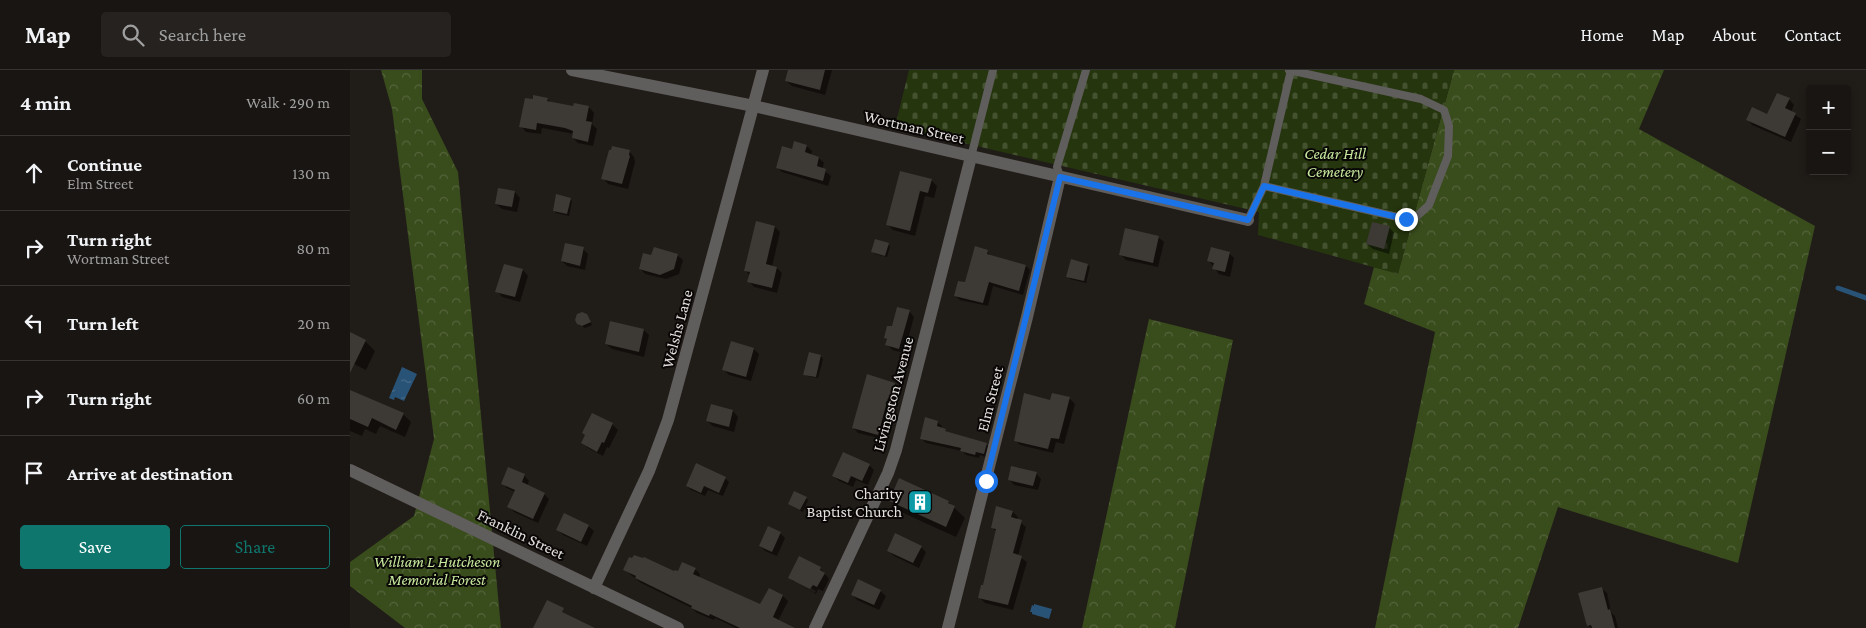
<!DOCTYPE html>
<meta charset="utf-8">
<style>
:root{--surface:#181512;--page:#252220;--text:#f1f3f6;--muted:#9f9f9f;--line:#363432;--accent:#0f766e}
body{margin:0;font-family:"Crimson Pro",serif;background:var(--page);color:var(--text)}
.controls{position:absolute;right:15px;top:15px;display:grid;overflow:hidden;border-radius:5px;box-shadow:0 2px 8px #0003}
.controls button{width:45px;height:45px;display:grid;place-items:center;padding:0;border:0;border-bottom:1px solid var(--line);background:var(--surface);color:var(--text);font:25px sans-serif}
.stop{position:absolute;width:15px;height:15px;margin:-11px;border:4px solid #1a73e8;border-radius:50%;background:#fff}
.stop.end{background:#1a73e8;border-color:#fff;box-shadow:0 1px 5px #0008}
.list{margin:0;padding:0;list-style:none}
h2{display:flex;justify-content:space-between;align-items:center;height:65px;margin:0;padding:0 20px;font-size:21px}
h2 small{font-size:16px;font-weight:400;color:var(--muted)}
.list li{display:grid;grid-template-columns:32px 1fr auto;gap:15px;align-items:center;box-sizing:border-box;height:75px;padding:0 20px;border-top:1px solid var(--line)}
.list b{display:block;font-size:19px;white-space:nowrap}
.list p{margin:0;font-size:16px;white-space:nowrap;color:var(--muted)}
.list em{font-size:16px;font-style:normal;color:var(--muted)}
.actions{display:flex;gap:10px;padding:15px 20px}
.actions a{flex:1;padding:11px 0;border:1px solid var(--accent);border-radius:5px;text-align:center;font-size:18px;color:var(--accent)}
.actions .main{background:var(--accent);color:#fff}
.icon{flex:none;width:28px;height:28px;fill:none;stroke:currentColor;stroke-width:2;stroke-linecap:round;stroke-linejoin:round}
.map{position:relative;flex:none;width:1516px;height:558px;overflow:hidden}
header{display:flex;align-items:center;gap:30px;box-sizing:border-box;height:70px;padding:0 25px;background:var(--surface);border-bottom:1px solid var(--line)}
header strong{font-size:24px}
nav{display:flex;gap:28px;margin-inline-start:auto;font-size:18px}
.search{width:350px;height:45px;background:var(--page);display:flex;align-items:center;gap:12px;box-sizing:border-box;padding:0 18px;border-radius:5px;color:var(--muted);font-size:19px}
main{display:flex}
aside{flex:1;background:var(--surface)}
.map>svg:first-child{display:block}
</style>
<header>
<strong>Map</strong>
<div class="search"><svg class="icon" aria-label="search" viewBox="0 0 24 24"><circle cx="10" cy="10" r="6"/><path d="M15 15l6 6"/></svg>Search here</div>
<nav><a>Home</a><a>Map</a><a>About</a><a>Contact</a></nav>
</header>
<main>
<aside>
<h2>4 min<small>Walk · 290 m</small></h2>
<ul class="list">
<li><svg class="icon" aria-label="ahead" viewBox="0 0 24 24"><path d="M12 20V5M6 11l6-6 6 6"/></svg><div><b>Continue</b><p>Elm Street</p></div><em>130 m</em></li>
<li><svg class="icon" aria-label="right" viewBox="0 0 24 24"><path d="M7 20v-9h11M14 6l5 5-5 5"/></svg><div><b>Turn right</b><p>Wortman Street</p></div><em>80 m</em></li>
<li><svg class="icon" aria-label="left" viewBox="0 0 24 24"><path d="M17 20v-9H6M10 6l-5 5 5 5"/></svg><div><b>Turn left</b></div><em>20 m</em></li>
<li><svg class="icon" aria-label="right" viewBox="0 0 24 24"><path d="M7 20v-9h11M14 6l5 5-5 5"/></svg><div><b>Turn right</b></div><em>60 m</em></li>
<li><svg class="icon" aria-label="arrive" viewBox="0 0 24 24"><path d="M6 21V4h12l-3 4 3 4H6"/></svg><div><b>Arrive at destination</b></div></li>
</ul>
<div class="actions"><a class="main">Save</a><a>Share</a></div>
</aside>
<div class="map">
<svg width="1516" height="558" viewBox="0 0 1516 558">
<defs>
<pattern id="forest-crowns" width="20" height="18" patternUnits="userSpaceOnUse" patternTransform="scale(1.25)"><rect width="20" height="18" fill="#394c1c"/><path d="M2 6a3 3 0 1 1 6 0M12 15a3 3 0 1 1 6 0" fill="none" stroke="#55653c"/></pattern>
<pattern id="cemetery-stones" width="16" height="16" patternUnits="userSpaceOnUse" patternTransform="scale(1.25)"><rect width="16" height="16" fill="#25350d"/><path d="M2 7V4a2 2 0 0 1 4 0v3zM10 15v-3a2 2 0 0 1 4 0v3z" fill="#445230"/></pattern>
<pattern id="water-ripples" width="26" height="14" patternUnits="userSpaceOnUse" patternTransform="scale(1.25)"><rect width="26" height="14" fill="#285376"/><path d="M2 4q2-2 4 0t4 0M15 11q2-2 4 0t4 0" fill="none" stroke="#476b89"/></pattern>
</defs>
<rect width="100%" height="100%" fill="#201c18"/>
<path fill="url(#forest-crowns)" d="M31 0H72V29L108 102 151 558H55L0 516V492L64 446 84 369 42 39Z
M1104 0H1314L1289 59 1465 156 1388 493 1208 437 1168 558H1025L1085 262 1014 234 1024 197 1048 203Z
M799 249 883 270 825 558H732Z"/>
<path fill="url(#cemetery-stones)" d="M559 0H1104L1048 204 908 165 909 142 545 57Z"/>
<path fill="url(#water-ripples)" d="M52 297 67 304 54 331 45 327 44 330 39 328Z
M684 534 702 539 699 549 682 544V542H680L682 535 684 536Z"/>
<path fill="#0007" fill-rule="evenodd" d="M439 0H482L475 25 442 16 436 11Z
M197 29 201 33 224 38 239 37 244 43 242 54 247 59 243 76 228 73 223 68 224 64 192 58 191 64 176 62 171 56 184 31Z
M1439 29 1444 35 1441 42 1451 49 1441 72 1402 55 1397 49 1418 46Z
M457 76 462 81 461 85 469 88 474 93 472 99 481 106 478 116 432 102 427 97 442 80Z
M279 81 284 87 285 92 278 119 258 114 253 108Z
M551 103 581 110 587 116 584 128 575 126 565 166 543 160 538 155Z
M165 122 170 128 167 142 152 139 146 134Z
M220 129 222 131 219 146 206 143 204 141Z
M407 153 425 157 430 162 422 197 427 198 432 203 427 223 404 217 399 211 400 206 395 200Z
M1039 157 1044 163 1039 184 1023 179 1017 174Z
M808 167 814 172 808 197 776 190 771 185Z
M538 174 540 177 537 187 525 184 522 181Z
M233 179 238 184 235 200 217 196 212 191Z
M637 181 641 187 676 196 680 200 673 225 643 216 638 236 610 230 605 226 616 214Z
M879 183 884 188 880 207 869 204 859 191Z
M327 185 333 190 329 204 316 209 295 204 290 198 302 187Z
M738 195 740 197 736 213 720 209 718 206Z
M173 200 178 206 170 232 152 227 147 221Z
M559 241 564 247 554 283 542 280 537 274 538 271 535 268 543 258Z
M239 248 242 255 235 258 228 254Z
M261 253 294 260 299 265 294 287 262 279 256 274Z
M1 264 15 271 25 281 16 300 0 292Z
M404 279 409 284 401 311 379 305 374 300Z
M460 284 471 286 473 289 468 308 457 306 454 304Z
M545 314 550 319 547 333 543 332 533 369 508 363 503 357ZM544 315H546L541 335 539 334Z
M0 322 53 344 61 352 55 367 30 356 26 364 15 359 12 366 0 361Z
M719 328 725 334 714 374 706 372 703 383 670 375 665 370 701 332Z
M362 336 383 341 388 347 384 362 363 356 357 351Z
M242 345 262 354 268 360 259 378 257 377 253 386 238 378 233 373Z
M587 352 592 356 591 359 598 363 636 374 640 379 638 388 630 385 629 388 616 385 612 381 576 373 571 368Z
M519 395 524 400 518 415 506 410 503 417 489 411 483 405Z
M686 403 691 409 688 420 664 415 659 409Z
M174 405 179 411 177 416 194 424 199 429 188 453 164 442 159 436 165 422 157 418 152 413Z
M375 408 379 412 373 426 358 420 355 426 341 420 337 416Z
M456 428 458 430 453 442 439 434Z
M540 431 598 432 615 448 606 467 551 442Z
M663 442 668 447 667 450 676 457 668 486 677 492 663 540 635 533 629 527 634 517 647 462 642 457Z
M238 456 244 461 237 476 213 465 208 460Z
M430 463 435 468 427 486 415 481 410 476Z
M571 477 576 482 569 498 544 486 539 481Z
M470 498 479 509 473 521 468 519 466 524 445 513 465 523 466 521 444 509V512L439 507Z
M345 499 350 504 349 508 411 536 419 520 433 526 438 531 428 551 440 558H386L365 548 364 550 347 543 342 538 291 513 275 500 325 503Z
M1251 518 1257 523 1261 542 1265 546 1268 558H1241L1238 555Z
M530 521 536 526 529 540 507 530 502 524Z"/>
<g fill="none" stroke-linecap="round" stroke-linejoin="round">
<path stroke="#285376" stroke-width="5" d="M1488 218 1516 228"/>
</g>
<path fill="#3d3934" d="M438 0H475L470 20 435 11Z
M1427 23 1440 28 1435 38 1446 43 1435 67 1396 50 1402 37 1417 44Z
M183 25 198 28 197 31 223 36 224 33 239 36 236 51 242 52 238 72 222 68 223 61 215 58 187 53 186 60 169 57 175 28 183 29Z
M444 71 457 75 455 82 469 87 467 96 476 99 473 111 426 98 432 76 442 79Z
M262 76 280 80 279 85 280 86 272 114 251 109 259 80H261Z
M550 101 582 109 578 123 570 121 560 161 536 155Z
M148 118 165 121 162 137 145 134Z
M206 124 221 128 217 144 203 141Z
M406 151 425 156 416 194 427 197 422 218 397 212 400 202 394 201Z
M1022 152 1040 156 1034 179 1016 174Z
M775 158 809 166 803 193 769 185Z
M525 169 539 173 535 186 521 182Z
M215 173 234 177 230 196 211 191Z
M625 176 638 180 637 184 676 195 669 221 639 212 633 233 604 226 608 211 615 212Z
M304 177 328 184 324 199 310 205 289 199 293 183 301 185Z
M861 177 880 182 875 202 862 199 864 193 857 191Z
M721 189 738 194 734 211 716 207Z
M154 194 173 199 165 227 145 222Z
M547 237 560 240 549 279 535 275 537 269 534 268 537 256H542Z
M232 242 237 244 241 252 232 256 227 254 225 250 227 244Z
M260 251 294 259 289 282 255 274Z
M0 262 16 270 0 303Z
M381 271 404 278 396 307 372 300Z
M459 282 471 285 466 307 453 305Z
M517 304 545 313 542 329 538 328 528 365 502 358Z
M0 320 54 343 46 360 22 348 18 357 0 349Z
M674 323 700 330 702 323 720 327 709 369 701 368 698 379 664 371Z
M361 334 383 340 379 357 356 351Z
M242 343 263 353 254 373 252 372 247 382 231 373 235 365 232 363Z
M575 347 588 351 587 356 596 359 595 361 637 373 634 384 626 382 625 385 610 381 611 378 570 369Z
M493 382 520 394 512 411 501 406 498 413 482 406Z
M346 393 376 407 369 423 354 416 351 423 336 416Z
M661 396 687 402 683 416 658 410Z
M158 397 175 404 172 412 195 423 183 449 157 437 165 420 151 414Z
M549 408 599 431 598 433 605 436 596 457 539 431Z
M444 421 457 427 450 440 438 434Z
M646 436 663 441 661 447 672 450 663 483 672 486 658 535 628 528 631 515H633L646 459 641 458Z
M214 443 239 455 231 472 206 460Z
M418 456 431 462 422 482 409 476Z
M545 463 572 476 563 493 537 481Z
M284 485 293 488 294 487 324 501 325 500 328 501 332 492 346 498 343 504 410 534 419 518 433 525 423 547 445 558H390L360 544 359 546 341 538 342 536 285 508 286 506 273 500 279 487 282 488Z
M449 486 471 497 470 500 475 503 467 517 463 515 460 519 438 508Z
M508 509 531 520 524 535 501 525Z
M1252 517 1258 540 1260 539 1265 558H1242L1241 555 1237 556 1228 523Z
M197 530 214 538 212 542 245 558H183Z"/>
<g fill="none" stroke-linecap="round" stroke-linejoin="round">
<path stroke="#605d5d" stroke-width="8" d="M621 87 643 0
M710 107 707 97 736 0
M914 116 941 0
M898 150 914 116 1056 149 1066 147 1079 135 1098 86 1099 56 1094 40 1071 29 939 0"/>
<path stroke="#605d5d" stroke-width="12" d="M222 0 404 36 898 150
M0 400 328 558
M244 518 299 401 318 350 413 0
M465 558 538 403 546 380 621 87
M598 558 677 247 710 107"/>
</g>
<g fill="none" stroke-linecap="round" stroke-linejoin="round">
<path stroke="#1a73e8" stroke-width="6" d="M636 411 710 107 898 150 914 116 1056 149"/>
</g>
<defs>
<symbol id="building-square" viewBox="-11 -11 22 22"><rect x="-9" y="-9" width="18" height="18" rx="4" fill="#0f9aa8" stroke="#090706"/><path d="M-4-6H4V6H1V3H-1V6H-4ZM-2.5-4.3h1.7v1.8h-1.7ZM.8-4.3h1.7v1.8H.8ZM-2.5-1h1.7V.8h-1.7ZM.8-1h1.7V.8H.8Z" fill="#fff"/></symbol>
</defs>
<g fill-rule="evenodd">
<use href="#building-square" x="556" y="418" width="28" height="28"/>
</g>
<g text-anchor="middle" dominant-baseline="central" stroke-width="4" stroke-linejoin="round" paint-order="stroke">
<g font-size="16" fill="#e2dfdc" stroke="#090706">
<text transform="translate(564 57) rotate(13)">Wortman Street</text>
<text transform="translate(327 259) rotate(-75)">Welshs Lane</text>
<text transform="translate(543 324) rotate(-75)">Livingston Avenue</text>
<text transform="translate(640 329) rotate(-76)">Elm Street</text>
<text transform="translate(171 464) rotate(26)">Franklin Street</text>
</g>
<g font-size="16" font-style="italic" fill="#c7e99d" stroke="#090706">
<text x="985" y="83">Cedar Hill<tspan x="985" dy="18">Cemetery</tspan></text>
<text x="87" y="491">William L Hutcheson<tspan x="87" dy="18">Memorial Forest</tspan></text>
</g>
<g font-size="16" fill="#e2dfdc" stroke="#090706" text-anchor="end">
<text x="552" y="423">Charity<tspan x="552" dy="18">Baptist Church</tspan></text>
</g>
</g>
</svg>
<div class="controls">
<button>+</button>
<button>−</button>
</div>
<div class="stop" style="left:636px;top:411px"></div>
<div class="stop end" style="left:1056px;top:149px"></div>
</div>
</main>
